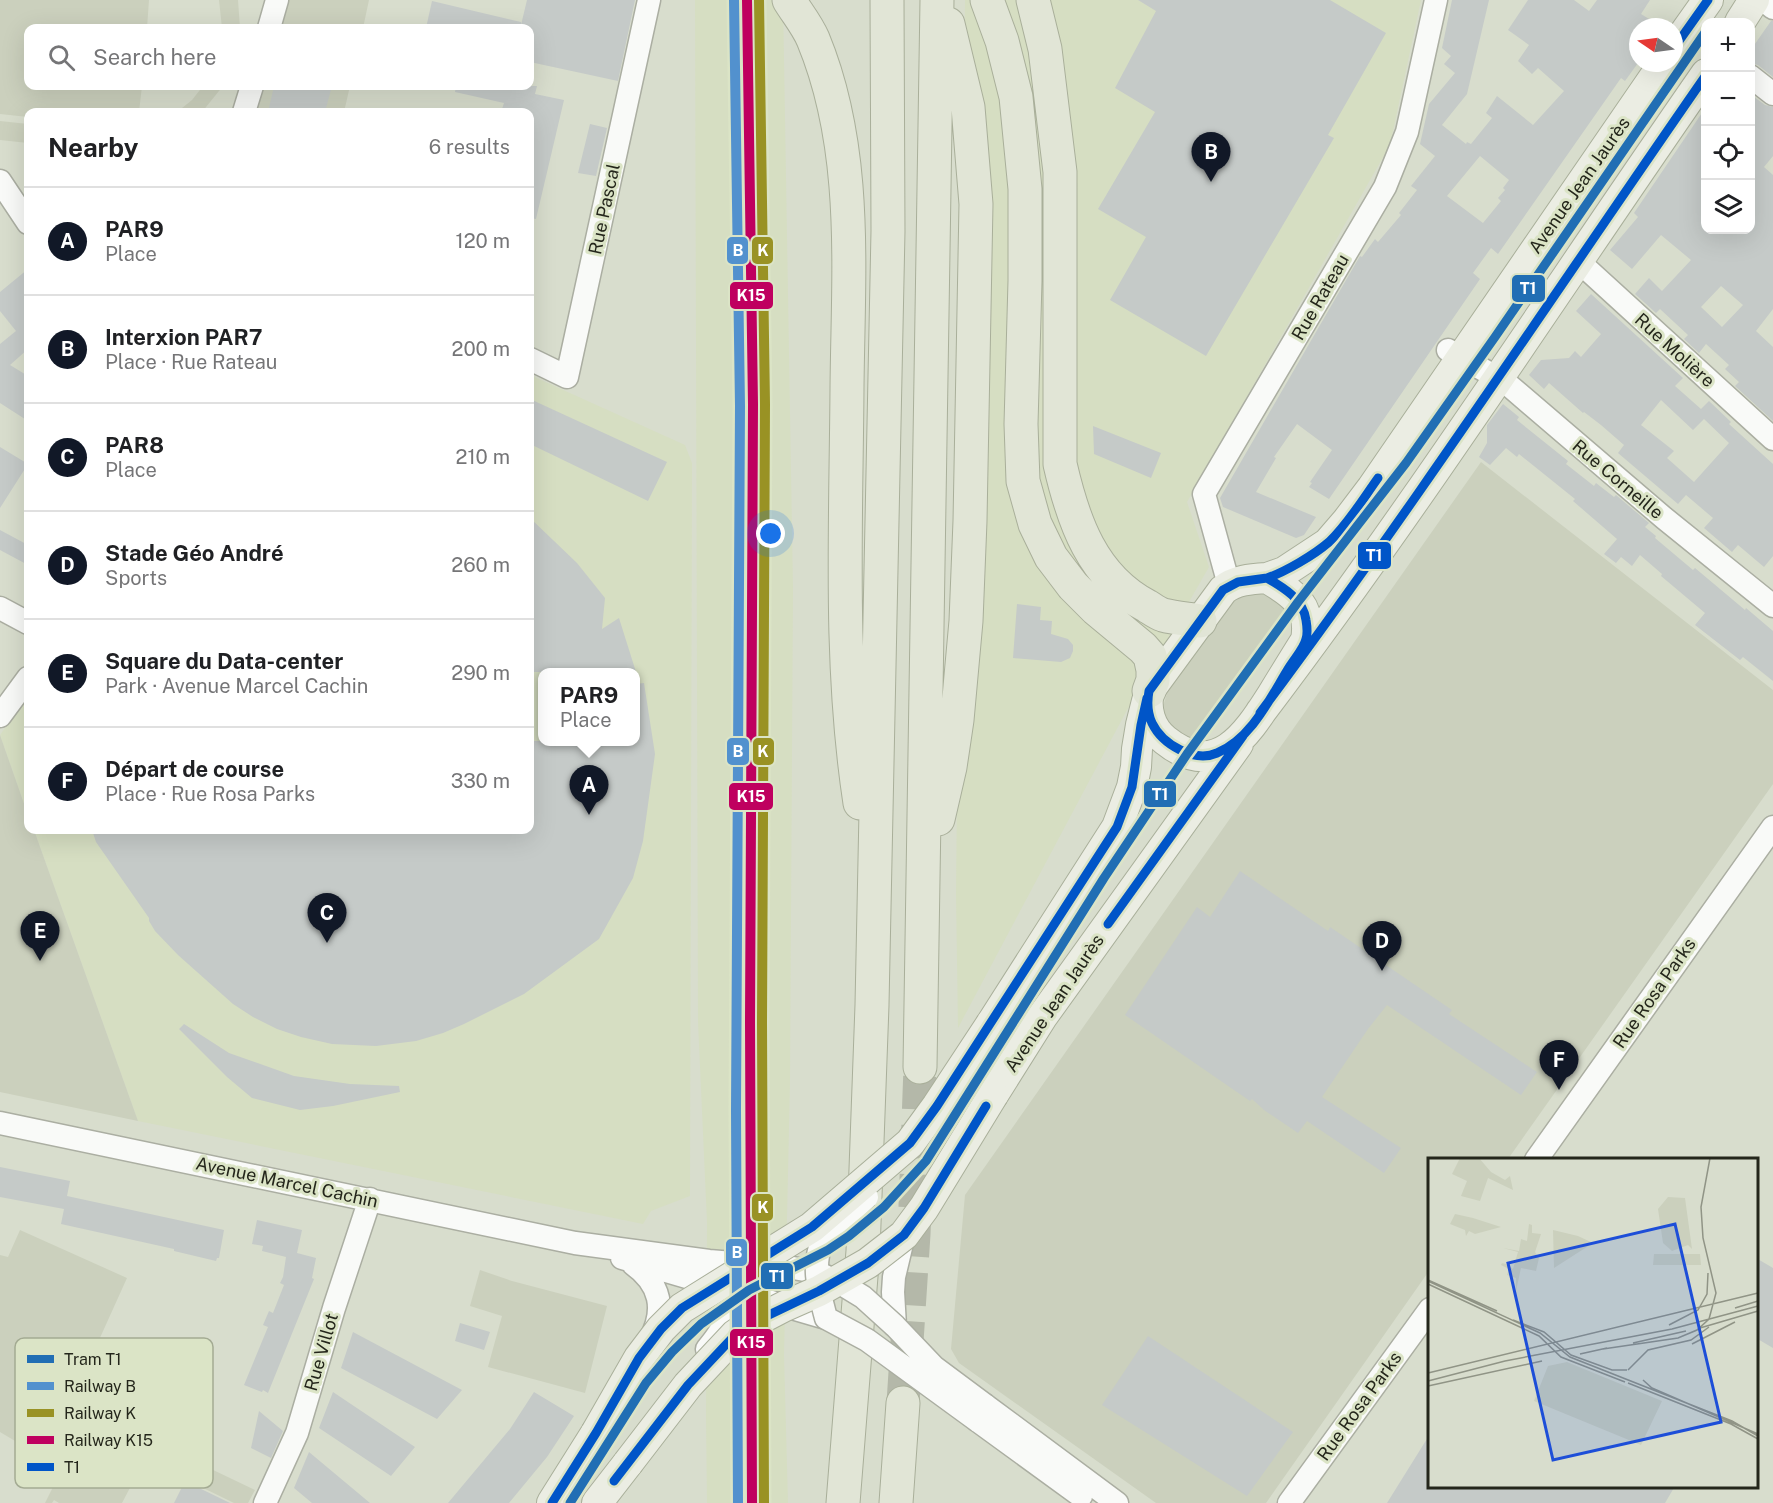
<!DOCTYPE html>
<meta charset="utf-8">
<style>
:root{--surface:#fff;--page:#f2f2f2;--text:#202124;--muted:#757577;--line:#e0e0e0;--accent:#111827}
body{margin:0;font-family:"Public Sans",sans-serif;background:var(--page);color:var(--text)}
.controls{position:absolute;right:18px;top:18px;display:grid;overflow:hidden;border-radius:12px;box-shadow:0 6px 24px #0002}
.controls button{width:54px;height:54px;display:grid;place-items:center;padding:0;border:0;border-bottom:2px solid var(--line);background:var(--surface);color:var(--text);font:30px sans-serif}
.compass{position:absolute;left:1629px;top:18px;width:54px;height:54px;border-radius:50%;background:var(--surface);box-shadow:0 6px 24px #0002;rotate:283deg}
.you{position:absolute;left:771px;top:534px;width:21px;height:21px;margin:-15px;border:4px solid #fff;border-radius:50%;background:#1a73e8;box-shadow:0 0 0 9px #1a73e833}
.badge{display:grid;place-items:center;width:39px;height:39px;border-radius:50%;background:var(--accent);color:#fff;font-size:20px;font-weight:700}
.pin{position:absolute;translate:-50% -50px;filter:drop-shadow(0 2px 3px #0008)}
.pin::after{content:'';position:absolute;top:32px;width:21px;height:18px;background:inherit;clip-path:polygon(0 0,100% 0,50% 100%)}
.popup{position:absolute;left:538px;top:668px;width:102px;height:78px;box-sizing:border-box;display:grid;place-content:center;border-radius:12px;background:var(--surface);filter:drop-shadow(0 2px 4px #0005);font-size:20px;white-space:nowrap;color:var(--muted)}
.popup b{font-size:22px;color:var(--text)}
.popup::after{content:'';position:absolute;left:50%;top:100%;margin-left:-12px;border:12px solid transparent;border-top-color:var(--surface)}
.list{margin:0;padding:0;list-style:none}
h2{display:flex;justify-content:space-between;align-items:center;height:78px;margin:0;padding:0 24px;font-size:26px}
h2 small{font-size:20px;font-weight:400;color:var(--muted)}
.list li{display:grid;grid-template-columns:39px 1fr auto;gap:18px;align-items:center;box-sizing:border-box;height:108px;padding:0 24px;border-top:2px solid var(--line)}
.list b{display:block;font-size:22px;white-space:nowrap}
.list p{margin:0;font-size:20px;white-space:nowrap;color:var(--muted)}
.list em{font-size:20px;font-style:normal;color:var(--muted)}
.icon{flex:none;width:33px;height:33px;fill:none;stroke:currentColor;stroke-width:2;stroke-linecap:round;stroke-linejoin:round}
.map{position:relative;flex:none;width:1773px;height:1503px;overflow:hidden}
.search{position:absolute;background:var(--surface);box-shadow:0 6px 24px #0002;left:24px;top:24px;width:510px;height:66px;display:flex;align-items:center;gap:15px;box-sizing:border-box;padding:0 21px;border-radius:12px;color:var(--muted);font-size:22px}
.panel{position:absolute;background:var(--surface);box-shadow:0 6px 24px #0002;left:24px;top:108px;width:510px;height:726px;border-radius:12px}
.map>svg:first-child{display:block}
</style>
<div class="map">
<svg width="1773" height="1503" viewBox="0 0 1773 1503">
<rect width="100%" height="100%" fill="#d8ddcd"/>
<path fill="#d6dec2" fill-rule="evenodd" d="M695 0H783L793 589 790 1082 784 1355 788 1503H707L706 1416 707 1222 698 1022Z
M965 0H1421L1390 145 1187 502 1209 567 1127 710 958 1028 956 894Z
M530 375 685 445 692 463 690 1196 651 1211 643 1224 138 1121 34 830H530ZM542 672H636V742H542Z
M28 696V815L0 735Z"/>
<path fill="#cbd0bd" d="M0 0H149L147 28H28V86H142L139 112H28V117L0 114Z
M219 0H238L240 28H222Z
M286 0H369L363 28H278Z
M203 86H223L202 112H177L192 100Z
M263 86H350L344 112H256Z
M0 121 28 124V143L0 140Z
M1481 462 1773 690V784L1508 1159 1430 1160 1429 1271 1266 1503H1156L959 1363 951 1349 965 1195Z
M1264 591 1288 609 1189 743 1176 736 1165 717 1163 710 1164 703 1170 684 1235 599 1245 594Z
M0 735 28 815V830H34L138 1121 0 1092Z
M20 1230 127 1278 71 1402 255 1490 248 1503H234L158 1466 144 1461 122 1503H59L54 1500 52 1503H45L62 1469 0 1432V1255L8 1257Z
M480 1270 512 1281 607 1306 585 1393 488 1367 502 1316 470 1306Z"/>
<path fill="#c5cac8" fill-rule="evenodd" d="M527 0H635L618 81 530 62V28H426L432 1 521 22V25Z
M1138 0H1330L1386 33 1328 135 1334 138 1206 356 1110 300 1146 237 1098 209 1155 112 1115 88 1156 11Z
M1452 0H1489L1467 94 1442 125 1466 144 1467 142 1471 144 1492 118 1486 113 1497 96 1533 125 1564 91 1538 68 1532 74 1518 61 1529 45 1508 30 1528 0H1574L1589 11 1597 0H1650L1641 14 1662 27H1638V54L1634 59 1638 63 1625 81 1621 78 1498 254 1491 248 1473 273 1480 279 1329 499 1309 487 1312 483 1310 482 1332 450 1297 424 1274 457 1276 458 1256 492 1316 517 1304 535 1296 538 1223 507 1220 498 1360 256 1362 257 1375 239 1378 242 1401 215 1399 213 1417 190 1411 186 1435 156 1420 144 1429 104 1455 73 1444 64 1451 56 1442 48ZM1480 156 1509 180 1503 188 1505 190 1498 198 1501 201 1483 223 1447 196Z
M1771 21H1773V77L1758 65 1750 63V51Z
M274 86H332L325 112H268Z
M456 86H537L535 94 564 100 536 219 530 218V112H501L504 103 455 92Z
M1750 94 1765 105 1773 107V156L1764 167 1773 175V309L1756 331 1773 347V421L1735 386 1739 382 1725 369 1729 365 1706 344 1699 353 1684 339 1688 335 1660 309 1656 313 1635 294 1649 278 1662 291 1691 260 1661 235 1632 269 1610 250 1638 217 1634 213 1706 107V230H1750ZM1721 286 1743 305 1722 327 1701 307Z
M590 124 607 128 596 176 578 173Z
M28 269V349L10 365 28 376V421L0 403V344L16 331 0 311V292Z
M1591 294 1683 378 1675 386 1701 409 1709 401 1731 422 1729 424 1773 464V556L1764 567 1738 545 1732 552 1704 528 1713 518 1686 495 1678 504 1618 453 1624 445 1601 425 1584 412 1583 413 1549 383 1544 389 1529 375 1541 360 1569 358 1575 351 1581 357 1601 334 1576 311ZM1661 400 1693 430 1704 419 1729 443 1694 482 1667 458 1674 451 1641 425Z
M530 399 667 462 648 501 530 444Z
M1503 404 1519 417 1517 420 1568 461 1566 464 1594 486 1596 483 1614 497 1616 495 1649 523 1645 527 1656 536 1655 538 1693 570 1695 568 1745 610 1746 608 1773 631V681L1743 657 1740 660 1695 625 1705 613 1661 576 1662 574 1640 555 1632 566 1621 557 1616 563 1604 554 1617 539 1573 501 1575 499 1519 454 1517 457 1506 448 1490 465 1479 457 1487 443V425Z
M1093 426 1161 453 1151 478 1094 454Z
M0 447 28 464 0 508Z
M530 518 577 563 605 598 602 629 619 618 636 672H530Z
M0 530 28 545V565L0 550Z
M1017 604 1041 607 1040 620 1052 621 1051 634 1068 639 1073 645V651L1070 658 1061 662 1013 658Z
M644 683 655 754 643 841 633 878 599 939 524 994 464 1024 443 1033 416 1041 376 1046 332 1044 301 1037 277 1029 253 1017 233 1004 178 955 155 931 149 921V918L96 842 92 830H530V741H636V684Z
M1240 871 1328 931 1330 927 1452 1010 1449 1014 1537 1072 1521 1095 1387 1005 1368 1029 1322 1097 1401 1148 1384 1173 1307 1121 1298 1133 1264 1110 1252 1099 1250 1101 1125 1015 1197 907 1210 917Z
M184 1024 229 1053 294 1076 350 1084 399 1086 400 1092 333 1106 300 1110 252 1098 227 1077 179 1029Z
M0 1167 70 1181 67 1196 224 1230 219 1258H217L216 1261 174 1251V1249L61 1224 64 1209 0 1197Z
M257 1220 302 1230 297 1253 316 1258 312 1278 314 1279 268 1393 263 1390 262 1392 244 1385 268 1327 263 1325 269 1311 273 1313 284 1285 280 1283 283 1277 286 1257 262 1251 263 1246 252 1244Z
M1756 1258 1773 1268V1348L1756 1338Z
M460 1323 490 1332 484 1350 455 1341Z
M353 1332 462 1390 437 1419 341 1368Z
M1148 1336 1293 1432 1247 1496 1102 1405Z
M160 1390 188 1402 178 1421 151 1409Z
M333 1392 415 1447 391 1476 319 1428Z
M534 1392 574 1416 547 1457 509 1503H448L510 1429Z
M259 1411 283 1431 271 1458 251 1448Z
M1430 1434V1486H1675L1665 1503H1387Z
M309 1452 370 1503H312L294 1488Z
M185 1481 195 1486 230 1503H174Z"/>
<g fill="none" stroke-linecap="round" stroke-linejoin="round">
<path stroke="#b4b8a9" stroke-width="33" stroke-dasharray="33 16" stroke-linecap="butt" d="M903 1403 914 1234 920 1067"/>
<defs>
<path id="minor" d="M1763 0 1773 8
M269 28 277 0
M1750 76 1773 94
M244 112 252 86
M0 181 28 223
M1577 260 1773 439
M1448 350 1505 382 1664 518 1773 606
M530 359 567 377 649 0
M1229 585 1204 494 1385 187 1407 132 1436 0
M0 608 28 623
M0 716 28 678
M0 1123 575 1243 709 1261 793 1268 816 1272
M1536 1160 1773 827
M622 1258 826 1318
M633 1264C661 1284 666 1310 650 1340
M895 1326 893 1292 894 1277 904 1235
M707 1349C728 1324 734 1311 724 1278
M985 1405 1117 1503
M978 1421 1081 1496
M265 1503 297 1433 334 1308 370 1199
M1289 1503 1430 1309"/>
<path id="major" d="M1740 22 1754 0
M1674 48 1708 0
M1267 578 1284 572 1328 543 1347 521 1372 488 1664 63
M1267 578C1294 594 1312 606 1306 640 1294 659 1283 677 1272 695 1246 736 1216 781 1165 740 1150 728 1145 709 1149 691L1223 590C1235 580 1251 579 1267 578Z
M1260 713C1417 506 1558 287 1706 74
M991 1024 1117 827 1132 787 1136 767 1137 749 1141 725 1147 701
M993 1095 1042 1017 1238 744
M552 1503 596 1433
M597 1503 628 1463"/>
<path id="highway" d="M789 0C797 13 807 25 813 39 859 150 848 272 847 389 846 527 839 666 860 803
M987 0 1002 41 1016 97 1025 189V281L1021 424 1023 481 1035 524 1051 557 1073 586 1096 609 1143 648 1150 656 1153 670V680L1149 691
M1033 0 1045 49 1060 172V464C1073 521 1092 577 1147 606 1152 609 1157 613 1163 615 1174 618 1188 619 1200 621
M938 819 950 767 957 720 966 621 970 521 976 204 968 107 948 24
M920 1067 937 0
M843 1503 863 1251 872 1005 888 231 887 0
M896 1503 903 1403"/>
</defs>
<use href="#minor" stroke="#abaea2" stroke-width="25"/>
<use href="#major" stroke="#a9af9a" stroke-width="32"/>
<use href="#highway" stroke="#a9af9a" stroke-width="35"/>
<use href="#minor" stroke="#f9faf8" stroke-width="22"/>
<use href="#major" stroke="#ebede3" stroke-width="30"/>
<use href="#highway" stroke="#e1e5d6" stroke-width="33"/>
<defs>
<path id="minor-bridge" d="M867 1197 823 1239C811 1266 819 1291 826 1318L867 1340 978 1421
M823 1275 845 1286 863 1297 895 1326 934 1367 985 1405"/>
<path id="major-bridge" d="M596 1433 639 1358 661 1329 682 1308 812 1227 910 1143 937 1106 991 1024
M628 1463 688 1385 735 1335 754 1322 785 1306 819 1291 868 1263 904 1235 924 1208 993 1095"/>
</defs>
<use href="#minor-bridge" stroke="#abaea2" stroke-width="25" stroke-linecap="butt"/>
<use href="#major-bridge" stroke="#a9af9a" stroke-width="32" stroke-linecap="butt"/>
<use href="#minor-bridge" stroke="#f9faf8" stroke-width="22"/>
<use href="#major-bridge" stroke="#ebede3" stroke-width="30"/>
<defs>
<path id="bus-1" d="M1674 48 1708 0
M1267 578C1285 572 1314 555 1329 542 1348 524 1363 499 1378 478
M1267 578C1284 588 1303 599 1306 620 1307 626 1308 633 1306 639 1304 648 1295 658 1290 666 1271 696 1252 739 1217 753 1194 763 1162 744 1152 723 1147 712 1147 702 1149 691L1223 590 1238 582Z
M1260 713C1415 505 1558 288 1706 75
M1108 924 1243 736
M614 1481 688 1385 735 1335 754 1322 819 1291 868 1263 904 1235 924 1208 986 1106
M552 1503 596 1433 639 1358 661 1329 682 1308 812 1227 910 1143 937 1106 1117 827 1132 787 1141 725 1147 698"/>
</defs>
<use href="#bus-1" stroke="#dbe4c6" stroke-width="14"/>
<use href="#bus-1" stroke="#0055c8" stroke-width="9"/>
<defs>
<path id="rail-1" d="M734 0 740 406 736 1110 738 1503"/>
<path id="rail-2" d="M759 0 765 404 762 1022 764 1503"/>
<path id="rail-3" d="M747 0 753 404 750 1022 752 1503"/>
</defs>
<use href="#rail-1" stroke="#dbe4c6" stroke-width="15"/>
<use href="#rail-2" stroke="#dbe4c6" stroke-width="15"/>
<use href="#rail-3" stroke="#dbe4c6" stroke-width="15"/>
<use href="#rail-1" stroke="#5291ce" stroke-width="10"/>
<use href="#rail-2" stroke="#999224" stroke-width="10"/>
<use href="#rail-3" stroke="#bf005f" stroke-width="10"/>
<defs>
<path id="tram-1" d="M570 1503 646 1383 672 1352 701 1324 749 1290 828 1250 849 1236 884 1207 926 1161 1104 878 1187 754 1298 602 1406 463 1495 337 1706 31"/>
</defs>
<use href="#tram-1" stroke="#dbe4c6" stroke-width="14"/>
<use href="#tram-1" stroke="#216eb4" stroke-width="9"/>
</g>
<g text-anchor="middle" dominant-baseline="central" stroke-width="6" stroke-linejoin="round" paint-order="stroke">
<g font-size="18" fill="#24261b" stroke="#dbe4c6">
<text transform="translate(1579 185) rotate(-55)">Avenue Jean Jaurès</text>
<text transform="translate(604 209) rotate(-78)">Rue Pascal</text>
<text transform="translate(1320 297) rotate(-60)">Rue Rateau</text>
<text transform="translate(1675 350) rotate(42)">Rue Molière</text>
<text transform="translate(1618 479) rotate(40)">Rue Corneille</text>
<text transform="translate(1654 993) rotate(-55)">Rue Rosa Parks</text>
<text transform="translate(1054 1003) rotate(-56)">Avenue Jean Jaurès</text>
<text transform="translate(287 1182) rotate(12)">Avenue Marcel Cachin</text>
<text transform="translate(321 1352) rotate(-74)">Rue Villot</text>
<text transform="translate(1359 1406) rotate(-54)">Rue Rosa Parks</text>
</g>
</g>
<g transform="translate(1428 1158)">
<rect width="330" height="330" fill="#d8ddcd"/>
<path d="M32 0H51L63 14 77 22 82 18 85 32 60 20 52 43 33 38 39 23 24 16ZM240 39 257 40 264 91 260 87 244 93 235 85 230 51ZM27 56 45 60 73 69 47 76 41 73 38 78 37 72 22 66ZM101 66 104 67V75L113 76 107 94 111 100 108 113 93 110 88 133V120L79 117 81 111 73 107 74 105 66 103 78 106 85 111 90 94 75 90 91 93 93 81 99 83ZM125 72 150 78 165 85 126 110ZM272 96 273 107H225L226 96ZM139 204 234 243 213 287 106 243 120 208Z" fill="#cbd0bd"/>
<path fill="none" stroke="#909486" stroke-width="1.5" d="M0 122 69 153M0 123 112 175 142 199 304 263 330 278M0 126 111 178 133 199 197 224M307 150 330 143M85 162 116 174 143 197 184 212H199M241 167 270 152 279 136 280 115M272 170 330 153M205 185 258 173M264 186 307 164M175 191 250 180 269 172 281 161 288 135 275 80 273 49 282 0M152 196 179 190M200 212 220 192 263 182 281 169M0 215 330 135M215 222 224 230 330 276M0 223 77 203 244 171 330 148M200 225 303 266 330 281M0 228 114 203"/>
<path fill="#1d4ed8" fill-opacity="0.15" stroke="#1d4ed8" stroke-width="3" d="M247 66 293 264 125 302 80 105Z"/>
<rect width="330" height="330" fill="none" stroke="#24261b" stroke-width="3"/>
</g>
<rect x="15" y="1338" width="198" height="150" rx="9" fill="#dbe4c6" stroke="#a4ab93" stroke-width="1.5"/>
<rect x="27" y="1355" width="27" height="8" fill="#216eb4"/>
<rect x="27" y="1382" width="27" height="8" fill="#5291ce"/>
<rect x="27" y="1409" width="27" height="8" fill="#999224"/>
<rect x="27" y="1436" width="27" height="8" fill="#bf005f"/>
<rect x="27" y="1463" width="27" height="8" fill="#0055c8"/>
<g font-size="16" fill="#24261b">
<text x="64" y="1365">Tram T1</text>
<text x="64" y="1392">Railway B</text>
<text x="64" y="1419">Railway K</text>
<text x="64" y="1446">Railway K15</text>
<text x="64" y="1473">T1</text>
</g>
<g stroke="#dbe4c6" stroke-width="2">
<rect x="751" y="236" width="23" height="29" rx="6" fill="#999224"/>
<rect x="726" y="236" width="23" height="29" rx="6" fill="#5291ce"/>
<rect x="1511" y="274" width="35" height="29" rx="6" fill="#216eb4"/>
<rect x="729" y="281" width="45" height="29" rx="6" fill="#bf005f"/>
<rect x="1357" y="541" width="35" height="29" rx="6" fill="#0055c8"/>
<rect x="752" y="737" width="23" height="29" rx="6" fill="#999224"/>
<rect x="726" y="737" width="24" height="29" rx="6" fill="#5291ce"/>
<rect x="1143" y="780" width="34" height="28" rx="6" fill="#216eb4"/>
<rect x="728" y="782" width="46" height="29" rx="6" fill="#bf005f"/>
<rect x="751" y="1193" width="23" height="29" rx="6" fill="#999224"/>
<rect x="725" y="1238" width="23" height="29" rx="6" fill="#5291ce"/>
<rect x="760" y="1262" width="34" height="28" rx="6" fill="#216eb4"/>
<rect x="729" y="1328" width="45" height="29" rx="6" fill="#bf005f"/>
</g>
<g font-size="16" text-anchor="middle" font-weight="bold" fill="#fff">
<text x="763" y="256">K</text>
<text x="738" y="256">B</text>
<text x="1528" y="294">T1</text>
<text x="751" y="301">K15</text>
<text x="1374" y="561">T1</text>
<text x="763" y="757">K</text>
<text x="738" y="757">B</text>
<text x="1160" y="800">T1</text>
<text x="751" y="802">K15</text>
<text x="763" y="1213">K</text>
<text x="737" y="1258">B</text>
<text x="777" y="1282">T1</text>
<text x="751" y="1348">K15</text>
</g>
</svg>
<div class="controls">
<button>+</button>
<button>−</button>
<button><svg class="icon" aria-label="locate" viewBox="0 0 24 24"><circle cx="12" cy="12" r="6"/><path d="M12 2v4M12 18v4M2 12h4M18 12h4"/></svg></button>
<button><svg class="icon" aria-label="layers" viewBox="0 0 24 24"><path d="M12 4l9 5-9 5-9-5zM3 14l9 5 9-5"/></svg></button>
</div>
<svg class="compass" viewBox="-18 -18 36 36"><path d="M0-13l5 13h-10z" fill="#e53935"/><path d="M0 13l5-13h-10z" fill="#757577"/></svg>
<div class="you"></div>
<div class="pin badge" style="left:589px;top:815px">A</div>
<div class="popup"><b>PAR9</b>Place</div>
<div class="pin badge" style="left:1211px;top:182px">B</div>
<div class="pin badge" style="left:327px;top:943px">C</div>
<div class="pin badge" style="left:1382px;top:971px">D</div>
<div class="pin badge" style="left:40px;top:961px">E</div>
<div class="pin badge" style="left:1559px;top:1090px">F</div>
<div class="search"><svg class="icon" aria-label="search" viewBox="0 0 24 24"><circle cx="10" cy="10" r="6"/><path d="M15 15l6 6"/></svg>Search here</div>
<section class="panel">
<h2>Nearby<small>6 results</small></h2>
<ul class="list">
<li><span class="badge">A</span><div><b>PAR9</b><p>Place</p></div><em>120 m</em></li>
<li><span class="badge">B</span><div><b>Interxion PAR7</b><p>Place · Rue Rateau</p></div><em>200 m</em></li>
<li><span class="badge">C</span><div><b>PAR8</b><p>Place</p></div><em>210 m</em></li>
<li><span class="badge">D</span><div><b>Stade Géo André</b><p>Sports</p></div><em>260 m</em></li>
<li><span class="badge">E</span><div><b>Square du Data-center</b><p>Park · Avenue Marcel Cachin</p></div><em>290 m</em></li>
<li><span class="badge">F</span><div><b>Départ de course</b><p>Place · Rue Rosa Parks</p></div><em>330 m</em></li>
</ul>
</section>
</div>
